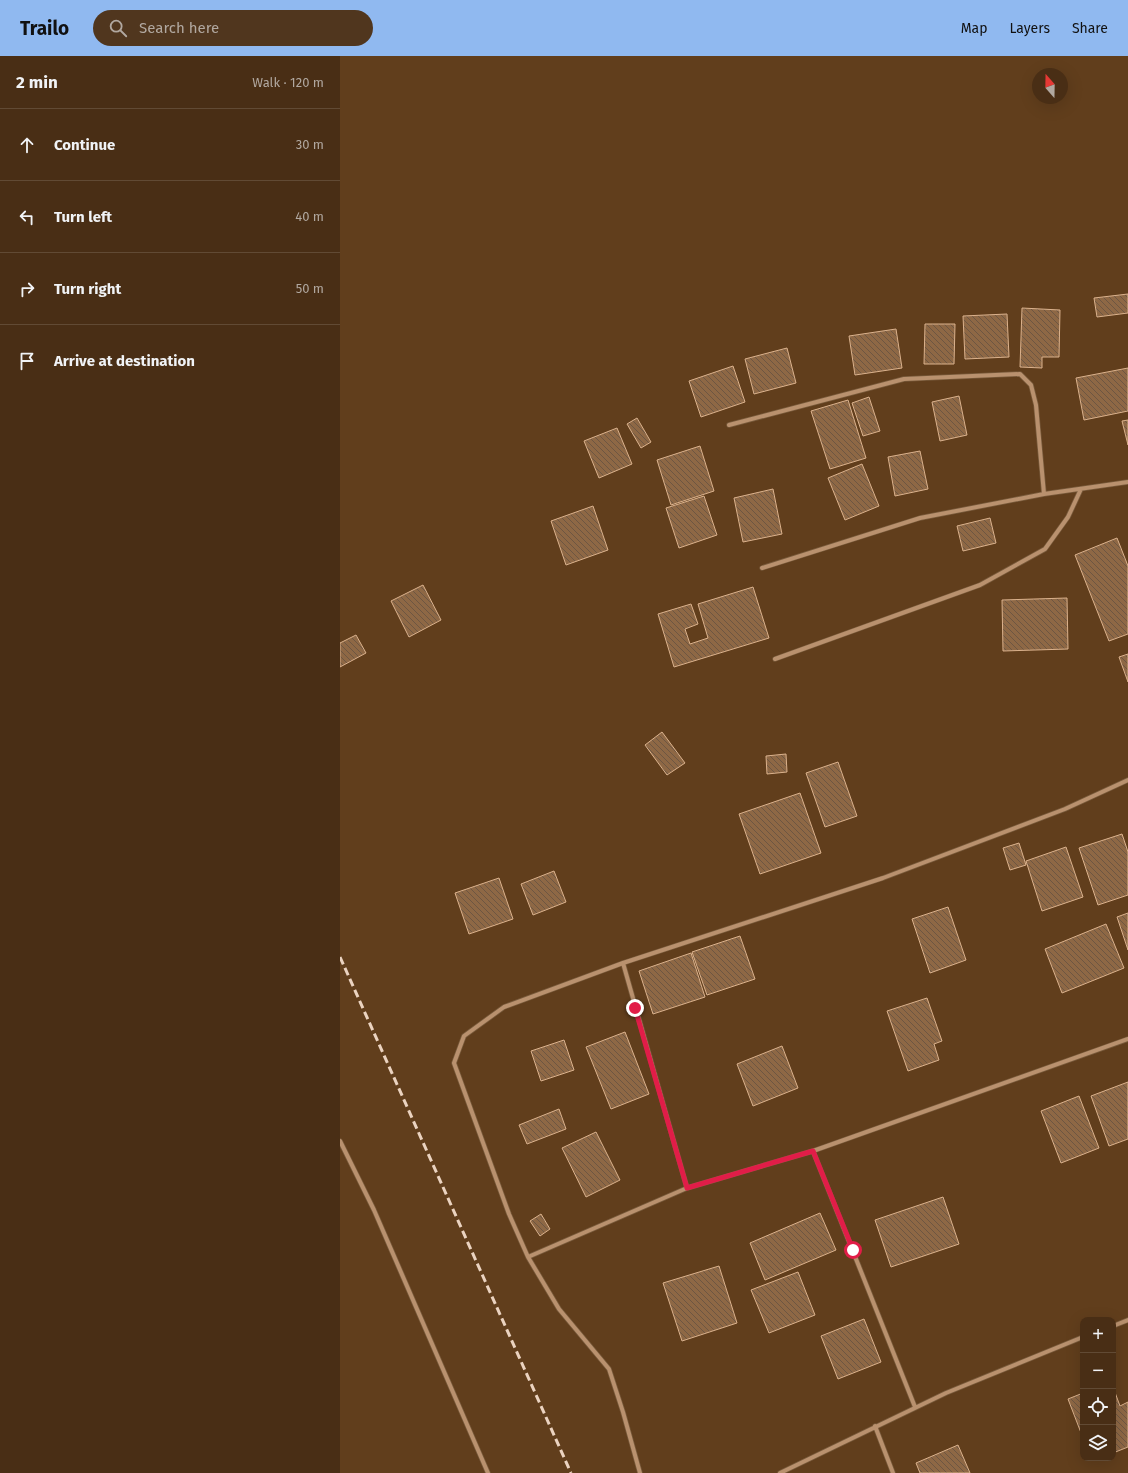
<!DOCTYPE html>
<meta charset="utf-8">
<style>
:root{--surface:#492e15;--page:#50361e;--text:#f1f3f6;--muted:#b1a8a0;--line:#614a34;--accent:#90b9f0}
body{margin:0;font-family:"Fira Sans",sans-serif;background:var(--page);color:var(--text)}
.controls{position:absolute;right:12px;bottom:12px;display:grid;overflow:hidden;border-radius:8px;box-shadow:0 4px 16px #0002}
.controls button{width:36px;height:36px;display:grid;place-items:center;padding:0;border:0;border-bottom:1px solid var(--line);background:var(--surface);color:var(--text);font:20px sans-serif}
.compass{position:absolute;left:692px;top:12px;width:36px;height:36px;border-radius:50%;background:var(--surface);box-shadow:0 4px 16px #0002;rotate:340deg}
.stop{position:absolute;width:12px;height:12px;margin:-9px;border:3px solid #e11d48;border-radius:50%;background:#fff}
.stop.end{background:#e11d48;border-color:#fff;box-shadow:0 1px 4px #0008}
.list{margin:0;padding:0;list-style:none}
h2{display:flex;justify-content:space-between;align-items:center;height:52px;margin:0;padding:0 16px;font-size:17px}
h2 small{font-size:13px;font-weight:400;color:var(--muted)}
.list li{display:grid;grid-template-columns:26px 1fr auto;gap:12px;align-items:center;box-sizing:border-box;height:72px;padding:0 16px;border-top:1px solid var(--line)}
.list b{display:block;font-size:15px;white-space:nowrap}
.list em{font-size:13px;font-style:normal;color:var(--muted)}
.icon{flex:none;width:22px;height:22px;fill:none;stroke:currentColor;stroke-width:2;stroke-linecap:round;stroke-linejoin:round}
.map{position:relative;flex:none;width:788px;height:1417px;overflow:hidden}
header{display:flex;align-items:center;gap:24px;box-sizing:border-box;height:56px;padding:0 20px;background:var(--accent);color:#111}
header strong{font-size:19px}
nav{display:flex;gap:22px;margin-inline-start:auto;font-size:14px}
.search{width:280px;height:36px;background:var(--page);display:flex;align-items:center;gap:10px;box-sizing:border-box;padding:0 14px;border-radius:22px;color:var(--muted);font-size:15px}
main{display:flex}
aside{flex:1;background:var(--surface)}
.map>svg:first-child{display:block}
</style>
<header>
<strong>Trailo</strong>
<div class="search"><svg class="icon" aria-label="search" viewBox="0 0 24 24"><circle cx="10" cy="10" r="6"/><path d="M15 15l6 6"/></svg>Search here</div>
<nav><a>Map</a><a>Layers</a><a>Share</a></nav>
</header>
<main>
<aside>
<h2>2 min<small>Walk · 120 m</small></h2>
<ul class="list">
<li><svg class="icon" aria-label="ahead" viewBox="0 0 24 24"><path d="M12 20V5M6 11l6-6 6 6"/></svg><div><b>Continue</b></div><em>30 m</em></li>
<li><svg class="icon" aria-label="left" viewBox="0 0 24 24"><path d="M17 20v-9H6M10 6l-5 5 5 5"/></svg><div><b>Turn left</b></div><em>40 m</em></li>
<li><svg class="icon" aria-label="right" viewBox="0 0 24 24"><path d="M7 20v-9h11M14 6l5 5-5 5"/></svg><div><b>Turn right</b></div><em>50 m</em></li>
<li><svg class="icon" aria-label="arrive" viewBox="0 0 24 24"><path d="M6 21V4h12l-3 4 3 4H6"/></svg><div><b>Arrive at destination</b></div></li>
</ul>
</aside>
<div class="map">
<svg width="788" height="1417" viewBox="0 0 788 1417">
<defs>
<pattern id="building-back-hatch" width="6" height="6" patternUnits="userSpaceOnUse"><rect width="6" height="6" fill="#8e6845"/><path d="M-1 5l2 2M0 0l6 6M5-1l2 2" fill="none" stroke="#6d5642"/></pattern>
</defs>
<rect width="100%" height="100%" fill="#613e1c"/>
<path fill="url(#building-back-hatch)" stroke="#dbb28d" d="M788 238V257L757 261 754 242Z
M682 252 720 254 719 301H702V312L680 311Z
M667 258 669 301 625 303 623 260Z
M585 268H615L614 308H584Z
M556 273 562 312 515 319 509 280Z
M447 292 456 327 414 338 405 303Z
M393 310 405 346 361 361 349 325Z
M788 312V355L744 364 736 322Z
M619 340 627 379 600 385 592 346Z
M529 341 540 375 523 380 512 347Z
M508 344 526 402 490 413 471 355Z
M297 362 311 386 301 392 287 368Z
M788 364V389L782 365Z
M277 372 292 408 259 422 244 385Z
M360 390 374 435 331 449 317 404Z
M580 395 588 433 555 440 548 401Z
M522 408 539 450 505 464 488 422Z
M433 433 442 478 403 486 394 442Z
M364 440 377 479 339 492 326 452Z
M253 450 268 494 226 509 211 465Z
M650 462 656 487 623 495 617 470Z
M777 482 788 510V578L769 585 735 499Z
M83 529 101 564 69 581 51 545Z
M413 531 429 582 334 611 318 558 351 548 358 568 345 573 350 588 368 582 358 548Z
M727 542 728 593 663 595 662 544Z
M16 579 26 597 0 611V587Z
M788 598V626L779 601Z
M322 676 345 707 327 719 305 689Z
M446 698 447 716 427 718 426 700Z
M498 706 517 760 485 771 466 717Z
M460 737 481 797 420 818 399 758Z
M782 778 788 796V839L758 849 739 792Z
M679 787 686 809 670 814 663 792Z
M726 791 743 841 702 855 686 805Z
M214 815 226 846 193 859 181 828Z
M159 822 173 863 129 878 115 837Z
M608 851 626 904 590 917 572 863Z
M788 857V894L777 861Z
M766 868 784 912 722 937 705 893Z
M400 880 415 923 367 939 352 896Z
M351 897 365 941 313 958 299 915Z
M587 942 602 985 594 988 599 1004 568 1015 547 955Z
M285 976 309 1038 271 1053 246 991Z
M224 984 234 1014 201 1025 191 995Z
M442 990 458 1032 413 1050 397 1008Z
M788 1026V1083L769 1090 751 1040Z
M739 1040 759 1092 721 1107 701 1055Z
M219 1053 226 1073 187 1088 179 1069Z
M256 1076 280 1124 246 1141 222 1092Z
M603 1141 619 1188 551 1211 535 1164Z
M480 1157 496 1194 425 1224 410 1187Z
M201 1158 210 1173 200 1180 190 1165Z
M379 1210 397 1267 342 1285 323 1227Z
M458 1216 475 1259 429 1277 411 1234Z
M524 1263 541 1306 498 1323 481 1280Z
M773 1331 780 1350 788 1346V1391L773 1397Z
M743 1337V1382L728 1343Z
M618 1389 630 1417H580L576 1407Z"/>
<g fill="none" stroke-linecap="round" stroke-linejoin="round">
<defs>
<path id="street" d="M389 369 564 323 680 318 691 329 696 349 704 438
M422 512 580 462 704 438 788 426
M435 603 640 529 705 493 728 461 741 433
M283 907 347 1132
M0 1085 34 1154 148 1417
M473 1095 575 1351
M188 1201 347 1132 473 1095 788 983
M773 1270 788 1264
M535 1370 553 1417
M300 1417 283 1356 269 1313 219 1253 188 1201 169 1158 114 1007 124 980 164 951 283 907 543 822 725 753 788 724
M440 1417 606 1337 743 1281"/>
</defs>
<use href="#street" stroke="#785a3b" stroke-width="5.5"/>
<use href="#street" stroke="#b9916e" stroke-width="4"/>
<path stroke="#ebd3c0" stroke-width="3" stroke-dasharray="8 4" stroke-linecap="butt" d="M0 901 231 1417"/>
</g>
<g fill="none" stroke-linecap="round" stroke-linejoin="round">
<path stroke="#e11d48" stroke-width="5" d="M295 952 347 1132 473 1095 513 1194"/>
</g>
</svg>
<div class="controls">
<button>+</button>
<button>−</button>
<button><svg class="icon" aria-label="locate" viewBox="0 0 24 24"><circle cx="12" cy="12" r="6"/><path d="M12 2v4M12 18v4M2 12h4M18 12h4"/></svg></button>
<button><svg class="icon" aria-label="layers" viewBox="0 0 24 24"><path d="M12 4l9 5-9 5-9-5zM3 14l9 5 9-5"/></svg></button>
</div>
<svg class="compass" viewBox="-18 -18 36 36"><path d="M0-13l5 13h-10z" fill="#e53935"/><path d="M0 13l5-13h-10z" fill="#b1a8a0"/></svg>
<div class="stop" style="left:513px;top:1194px"></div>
<div class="stop end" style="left:295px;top:952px"></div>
</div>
</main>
